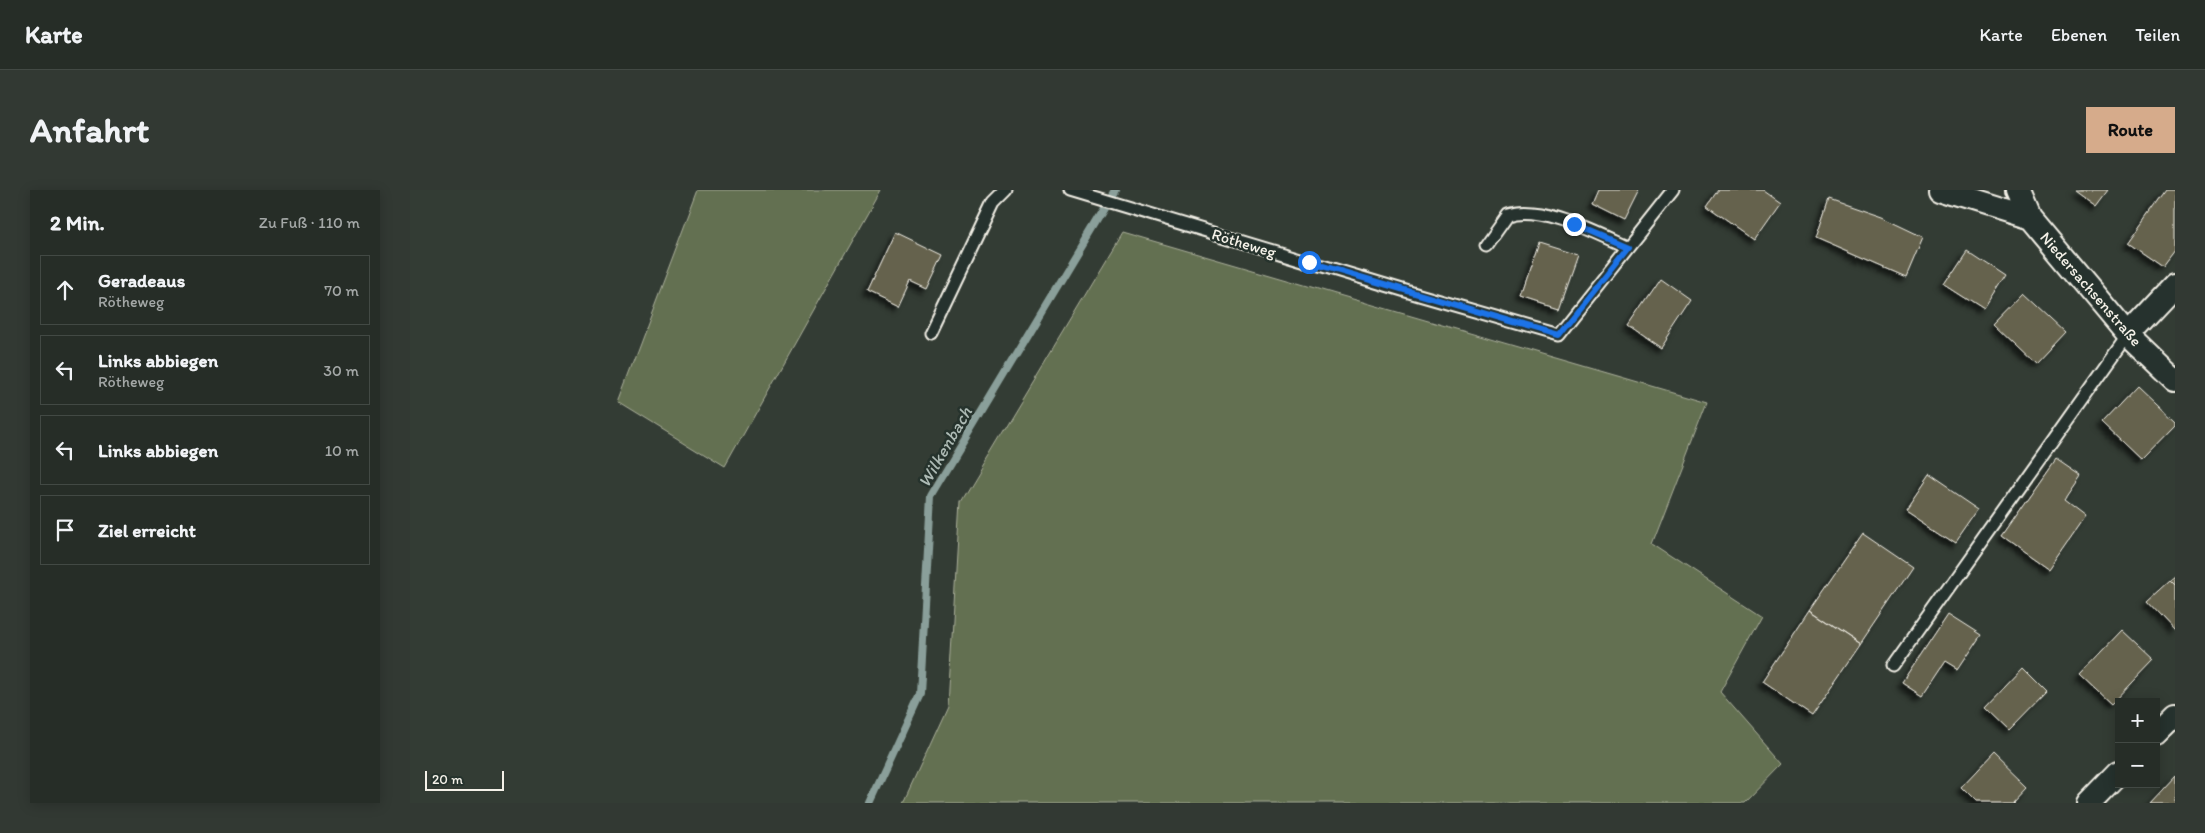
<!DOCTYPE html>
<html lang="de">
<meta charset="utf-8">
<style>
:root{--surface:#262d27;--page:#323933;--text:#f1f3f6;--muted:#a4a8a7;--line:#424944;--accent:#d6ab8b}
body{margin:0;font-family:Itim,sans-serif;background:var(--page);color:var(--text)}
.controls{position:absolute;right:15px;bottom:15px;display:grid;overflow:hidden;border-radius:0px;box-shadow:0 2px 12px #0003}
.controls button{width:45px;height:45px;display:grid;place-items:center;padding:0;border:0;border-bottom:1px solid var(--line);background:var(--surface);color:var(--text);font:25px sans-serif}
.scale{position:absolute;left:15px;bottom:12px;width:79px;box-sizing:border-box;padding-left:5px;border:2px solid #f4f1e8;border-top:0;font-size:14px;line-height:18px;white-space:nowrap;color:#f4f1e8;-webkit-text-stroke:4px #26332d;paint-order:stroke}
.stop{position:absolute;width:15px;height:15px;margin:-11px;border:4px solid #1a73e8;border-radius:50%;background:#fff}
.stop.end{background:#1a73e8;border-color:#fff;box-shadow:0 1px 5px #0008}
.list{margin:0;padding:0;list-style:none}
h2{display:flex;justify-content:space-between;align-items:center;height:65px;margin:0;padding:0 20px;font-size:21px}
h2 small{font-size:16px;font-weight:400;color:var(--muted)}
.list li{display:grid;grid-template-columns:32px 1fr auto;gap:15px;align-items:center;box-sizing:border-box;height:70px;margin:0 10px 10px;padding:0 10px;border:1px solid var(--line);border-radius:0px}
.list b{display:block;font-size:19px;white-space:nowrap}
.list p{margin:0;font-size:16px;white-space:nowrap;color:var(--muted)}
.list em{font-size:16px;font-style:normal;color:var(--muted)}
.icon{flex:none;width:28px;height:28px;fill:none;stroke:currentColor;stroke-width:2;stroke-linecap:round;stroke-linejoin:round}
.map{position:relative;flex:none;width:1765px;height:613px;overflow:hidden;border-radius:0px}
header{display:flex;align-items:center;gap:30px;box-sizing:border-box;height:70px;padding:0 25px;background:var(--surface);border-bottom:1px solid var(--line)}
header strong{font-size:24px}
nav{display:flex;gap:28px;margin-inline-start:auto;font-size:18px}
.intro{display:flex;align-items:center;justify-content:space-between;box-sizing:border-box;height:120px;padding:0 30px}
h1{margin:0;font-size:35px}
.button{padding:12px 22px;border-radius:0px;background:var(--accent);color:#111;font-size:18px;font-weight:700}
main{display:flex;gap:30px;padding:0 30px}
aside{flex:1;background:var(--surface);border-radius:0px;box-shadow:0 2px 12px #0003}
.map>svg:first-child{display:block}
</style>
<header>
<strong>Karte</strong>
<nav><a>Karte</a><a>Ebenen</a><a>Teilen</a></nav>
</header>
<div class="intro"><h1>Anfahrt</h1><a class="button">Route</a></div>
<main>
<aside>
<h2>2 Min.<small>Zu Fuß · 110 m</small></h2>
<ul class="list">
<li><svg class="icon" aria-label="ahead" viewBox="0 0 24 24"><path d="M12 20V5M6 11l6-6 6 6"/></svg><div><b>Geradeaus</b><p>Rötheweg</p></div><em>70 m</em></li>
<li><svg class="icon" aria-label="left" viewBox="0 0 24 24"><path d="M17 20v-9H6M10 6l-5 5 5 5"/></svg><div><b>Links abbiegen</b><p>Rötheweg</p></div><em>30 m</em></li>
<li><svg class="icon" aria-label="left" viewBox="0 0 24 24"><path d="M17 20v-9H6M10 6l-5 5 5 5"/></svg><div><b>Links abbiegen</b></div><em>10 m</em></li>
<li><svg class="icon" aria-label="arrive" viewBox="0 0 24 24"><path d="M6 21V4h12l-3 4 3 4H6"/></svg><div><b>Ziel erreicht</b></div></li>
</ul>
</aside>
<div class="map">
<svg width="1765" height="613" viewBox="0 0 1765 613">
<defs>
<filter id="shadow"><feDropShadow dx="-4.5" dy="4.5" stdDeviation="2.5" flood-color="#0009"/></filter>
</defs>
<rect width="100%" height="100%" fill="#333c34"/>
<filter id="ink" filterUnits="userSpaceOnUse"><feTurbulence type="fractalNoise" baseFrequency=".02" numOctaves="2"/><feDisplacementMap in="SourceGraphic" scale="10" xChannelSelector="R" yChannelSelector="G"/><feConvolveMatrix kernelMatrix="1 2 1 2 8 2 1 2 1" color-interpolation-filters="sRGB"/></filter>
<g filter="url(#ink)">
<path fill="#637051" stroke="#acb09c" d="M288 0H471L315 278 208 212Z
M712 42 1297 212 1242 354 1352 426 1310 502 1373 574 1335 613H493L538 515 550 312Z"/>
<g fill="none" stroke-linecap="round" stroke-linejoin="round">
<path stroke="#8a9f9a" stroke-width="8" d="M460 613 510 504 521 306 705 0"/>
</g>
<path fill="#65624e" stroke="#f4f1e8" filter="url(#shadow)" d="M1188 0H1229L1214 30 1182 14Z
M1308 0H1353L1370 12 1344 49 1297 16Z
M1664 0H1698L1686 16Z
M1756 0H1765V61L1753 77 1718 53Z
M1419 9 1471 27 1513 47 1496 87 1406 48Z
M485 42 533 65 517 99 500 91 488 117 457 102Z
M1129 53 1167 65 1148 119 1111 107Z
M1557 60 1595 85 1573 120 1534 95Z
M1251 89 1282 111 1251 158 1219 136Z
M1614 103 1656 142 1626 174 1584 134Z
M1727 196 1765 232V235L1731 270 1692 233Z
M1646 269 1671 286 1654 311 1675 327 1639 379 1592 346Z
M1519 285 1569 319 1546 352 1496 319Z
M1453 343 1503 377 1451 454 1400 420Z
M1765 386V395L1760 390Z
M1760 390 1765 395V441L1737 411Z
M1400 420 1451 454 1402 526 1352 492Z
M1538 424 1571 445 1547 481 1534 473 1512 506 1492 493Z
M1712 440 1744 470 1701 515 1669 485Z
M1613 477 1637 501 1600 539 1576 516Z
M1583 564 1617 597 1602 613H1566L1551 598Z
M1765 586V613H1740Z"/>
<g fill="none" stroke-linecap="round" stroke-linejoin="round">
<defs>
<path id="lane" d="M660 0 1009 105 1148 145 1263 0
M1076 56 1098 25C1132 14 1186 43 1218 57
M521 143 583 13 596 0
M1483 476 1718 145"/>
<path id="street" d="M1530 0 1620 28
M1608 0 1620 28 1718 145 1765 190
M1718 145 1765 95
M1746 544 1765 525
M1679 613 1709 582"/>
</defs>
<use href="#lane" stroke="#f4f1e8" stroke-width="15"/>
<use href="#street" stroke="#f4f1e8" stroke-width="26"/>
<use href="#lane" stroke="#26332d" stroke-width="11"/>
<use href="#street" stroke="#26332d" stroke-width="22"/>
</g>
</g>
<g fill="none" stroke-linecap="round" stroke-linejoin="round" filter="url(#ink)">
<path stroke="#1a73e8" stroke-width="6" d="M899 72 1148 145 1218 57 1164 34"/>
</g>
<g text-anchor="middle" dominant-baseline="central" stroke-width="5" stroke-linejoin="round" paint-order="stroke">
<g font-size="16" fill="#f4f1e8" stroke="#26332d">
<text transform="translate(834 53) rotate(17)">Rötheweg</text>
<text transform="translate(1681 99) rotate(49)">Niedersachsenstraße</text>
</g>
<g font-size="18" font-style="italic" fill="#adbab4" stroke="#26332d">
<text transform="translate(535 257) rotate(-60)">Wilkenbach</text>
</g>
</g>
</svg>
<div class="controls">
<button>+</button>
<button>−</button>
</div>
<div class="scale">20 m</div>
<div class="stop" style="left:899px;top:72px"></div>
<div class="stop end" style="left:1164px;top:34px"></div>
</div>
</main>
